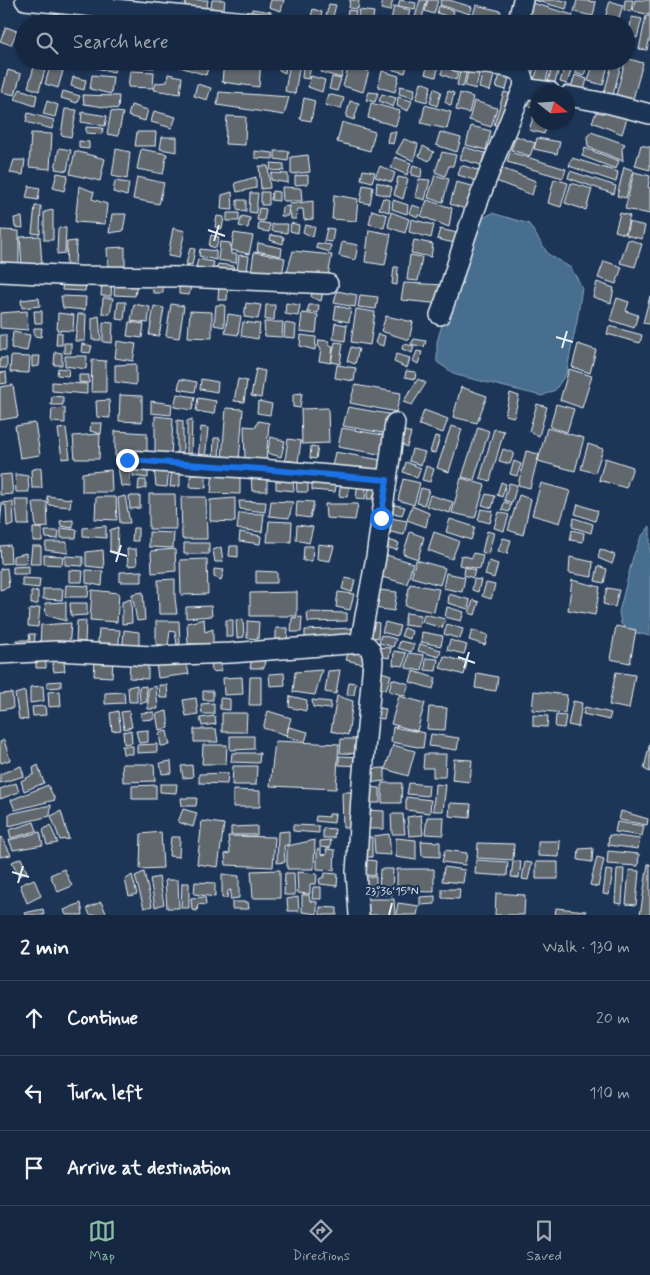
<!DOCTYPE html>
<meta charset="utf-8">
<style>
:root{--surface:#162841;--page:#23344c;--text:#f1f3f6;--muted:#9ea6b1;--line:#35445a;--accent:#8abfa5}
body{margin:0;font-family:Mynerve,sans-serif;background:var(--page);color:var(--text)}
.compass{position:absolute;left:530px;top:85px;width:45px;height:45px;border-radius:50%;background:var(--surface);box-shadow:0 1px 4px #0004;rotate:107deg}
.stop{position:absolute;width:15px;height:15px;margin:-11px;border:4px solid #1a73e8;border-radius:50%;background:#fff}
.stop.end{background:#1a73e8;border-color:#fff;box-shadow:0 1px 5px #0008}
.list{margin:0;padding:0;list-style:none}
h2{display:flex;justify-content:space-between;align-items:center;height:65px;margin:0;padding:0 20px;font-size:21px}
h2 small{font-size:16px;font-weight:400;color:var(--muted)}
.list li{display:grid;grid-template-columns:32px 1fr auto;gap:15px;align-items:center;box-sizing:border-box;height:75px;padding:0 20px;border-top:1px solid var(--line)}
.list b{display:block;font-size:19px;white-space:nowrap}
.list em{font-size:16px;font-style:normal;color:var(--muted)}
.icon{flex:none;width:28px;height:28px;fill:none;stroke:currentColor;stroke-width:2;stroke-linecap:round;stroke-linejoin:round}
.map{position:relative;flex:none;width:650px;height:915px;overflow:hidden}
.search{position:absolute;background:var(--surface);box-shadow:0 1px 4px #0004;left:15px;right:15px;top:15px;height:55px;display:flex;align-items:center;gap:12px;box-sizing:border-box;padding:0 18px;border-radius:28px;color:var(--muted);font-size:19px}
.sheet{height:290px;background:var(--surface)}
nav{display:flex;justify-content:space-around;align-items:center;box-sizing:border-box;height:70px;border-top:1px solid var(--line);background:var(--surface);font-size:14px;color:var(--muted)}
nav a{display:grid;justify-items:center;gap:2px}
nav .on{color:var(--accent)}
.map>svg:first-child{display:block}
</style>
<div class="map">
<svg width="650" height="915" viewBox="0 0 650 915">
<rect width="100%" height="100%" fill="#1d3557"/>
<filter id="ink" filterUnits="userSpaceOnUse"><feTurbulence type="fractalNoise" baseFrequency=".02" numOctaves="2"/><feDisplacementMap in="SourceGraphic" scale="10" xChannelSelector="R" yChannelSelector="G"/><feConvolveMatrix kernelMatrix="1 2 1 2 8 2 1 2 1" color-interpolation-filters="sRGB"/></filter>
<g filter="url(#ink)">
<path fill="#476e8f" stroke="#87a2b9" d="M492 213 529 224 548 254 571 268 582 287 577 321 566 374 555 390 542 396 456 375 437 362V342L458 269 478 221Z
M650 526V636L632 632 621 624 619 612 633 557 641 537Z"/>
<path fill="#61676d" stroke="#e8f1f8" d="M186 0H208L206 12 185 8Z
M212 0H225L223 17 210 16Z
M271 0H284L281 11 269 7Z
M350 0H359L358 9 349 8Z
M383 0H393L390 11 381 9Z
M400 0 416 3 415 9 398 6Z
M420 0H427L422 18 415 17Z
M428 0H438L434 14 425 11Z
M441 0H449L472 7 470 14 440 5Z
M533 0H561L568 2 566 9Z
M577 0 596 2 593 16 574 12Z
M625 0H633L631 12 624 10Z
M635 0H650V15L633 11Z
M610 1 623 5 617 24H603Z
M529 2 573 15 570 24H540L524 19Z
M329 4 336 5 331 24H324Z
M476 5 501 11 498 22 473 15Z
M394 6 410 10 407 24H390Z
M439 6 454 11 452 18 437 13Z
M107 8 124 18 135 23V24H108Z
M83 9 104 13 102 24H80Z
M252 9 271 12 269 22 250 19Z
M313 9 322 12 319 24H309Z
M348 10 356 11 354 24H346Z
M359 10 374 12 372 24H357Z
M646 16H650V37L647 50 639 49Z
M475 17 497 24H473Z
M632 17 642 19 637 38 628 36Z
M6 27 17 31 11 45 0 41Z
M626 58 643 63 633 99 616 95Z
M47 61H62L68 63 67 68Z
M92 61H107L118 64 114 72 91 67Z
M131 61H155L154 68 131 66Z
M171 61H210L206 75 170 64Z
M224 61H261L259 87 222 82Z
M278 61H287L285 73 279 70Z
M324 61H334L345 65 341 78 321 72Z
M392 61H409L405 73 390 69Z
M522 61H536L533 73 519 69Z
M554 61H561L555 83 548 81Z
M566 61H574L567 84 560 82Z
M578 61H588L584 76 575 73Z
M594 61H609L603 85 588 81Z
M613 61H622L612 99 603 97Z
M290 62 300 63 295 94 285 91Z
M429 62 439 65 436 77 425 74Z
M312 63 308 79 302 78 303 64Z
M540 63 550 66 545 84 533 82Z
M444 64 459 70 456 80 441 74Z
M349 65 369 71 363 92 343 86Z
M34 67 45 70 39 91 28 87Z
M50 67 63 71 58 88 45 84Z
M469 67 480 69 476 89 465 86Z
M461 68 467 70 463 87 457 85Z
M483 69 495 72 490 91 479 88Z
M8 70 21 74 15 95 2 92Z
M130 71 154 72 153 88 128 87Z
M382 71 399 76 395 92 378 87Z
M168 74 182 77 180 94 154 90 156 83 167 82Z
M92 75 113 77 111 94 90 89Z
M500 75 509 78 506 90 496 87Z
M575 75 587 79 582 98 569 94Z
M311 76 325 80 322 92 308 87Z
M73 77 86 80 84 90 71 86Z
M332 77 341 79 337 91 329 89Z
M421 82 431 86 427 102 416 99Z
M197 84 211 88 207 100 194 96Z
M400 86 415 89 413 98 399 94Z
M434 88 441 92 437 106 430 103Z
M20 89 37 95 35 106 15 99Z
M63 91 80 96 77 103 61 98Z
M448 91 454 93 451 106 445 102Z
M219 92 289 97 284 115 217 105Z
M369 92 378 93 375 102 366 100Z
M504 92 515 95 506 128 494 125Z
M460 93 473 97 469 113 456 110Z
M527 93 538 96V109L524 105Z
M328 94 344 98 341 109 325 105Z
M382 94 396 98 393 107 379 101Z
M83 95 119 96 118 109 84 104Z
M398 97 412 101 408 111 397 106Z
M304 98 315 101 311 121 300 119Z
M47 101 58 105 55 117 43 114Z
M350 101 359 103 354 120 346 117Z
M474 101 497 108 491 127 469 120Z
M371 103 400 111 396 126 368 118Z
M600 104 628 115 622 134 592 122Z
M131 105 148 110 145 121 128 116Z
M425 105 451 112 447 129 421 123Z
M65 109 77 110 71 137 61 135Z
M111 111 123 113 118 136 107 134Z
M154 111 176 117 172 128 151 122Z
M82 112 107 116 105 126 81 122Z
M28 113 54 120 52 129 26 122Z
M534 115 538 117V122H548L544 134 529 130Z
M227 116 246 117 245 145 225 144Z
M342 122 375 132 370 151 337 142Z
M471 126 491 131 486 150 466 145Z
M86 127 103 128 102 134 86 133Z
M137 132H156L155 146H135Z
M389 132H396L393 144 387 142Z
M440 132 461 138 457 152 436 145Z
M591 132 625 144 622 149 623 161 588 147 587 137Z
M31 133 52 134 50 169 29 167Z
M516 136 535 143 530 156 511 150Z
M162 137H177V152L160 149Z
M537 138 560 142 557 154 534 149Z
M404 139 418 144 414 161 396 153Z
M79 141 89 142V149L79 148Z
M641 145 650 147V170L635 166Z
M423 146 434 152 429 161 419 156Z
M464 147 485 153 481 165 460 159Z
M59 148 71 150 67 171 55 169Z
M585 148 619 161 616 169 582 156Z
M116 149 130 152 127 179 112 176Z
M141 149 167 154 163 174 137 169Z
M75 151 105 159 100 181 70 174Z
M255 151 273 153V159L255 158Z
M275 151H289L288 161 275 159Z
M442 152 456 155 453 166H449L445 176 435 172Z
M510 152 566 169 563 178 507 162Z
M308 155 310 172 291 174V157Z
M395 157 411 163 407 175 391 168Z
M572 158 618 172 616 182 569 166Z
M14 160H25L23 175 10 173Z
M271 163 284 164V171L270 170Z
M413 165 422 168 421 177 411 175Z
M461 165 480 171 477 181 458 175Z
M493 165 536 181 532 195 488 178Z
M259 166H268L270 188 261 189Z
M380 166 395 173 392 182 375 177Z
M624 167 633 170 626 198 617 196Z
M363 170 375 172 372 182 361 179Z
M570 171 616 186 614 194 568 178Z
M634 172 650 176 648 187 650 188V214L625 209Z
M57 173 68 175 64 191 53 188Z
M271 173 288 174V183L271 180Z
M308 175V184L295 185V176Z
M435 175 449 179 443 202 428 198Z
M137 177 164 183 159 204 133 199Z
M256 177V188L237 192 235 183Z
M398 177 408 179 403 199 394 195Z
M419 179 430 180 425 200 415 197Z
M554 179 568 183 561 207 548 203Z
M115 181 129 183 127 196 113 192Z
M377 182 392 187 390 196 376 193Z
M456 182 476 187 469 210 450 204Z
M571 183 592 189 586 210 565 203Z
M363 185 373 187 370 204 360 202Z
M29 186 40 188 38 200 26 198Z
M79 186 94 192 92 199 107 204 105 224 75 222Z
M282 187 300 188 301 189 302 201H283Z
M272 191 279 192V201L271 200Z
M232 192 233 210 221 209 222 195Z
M261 192H269V205H261Z
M250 193H258L256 213 249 212Z
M334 195 358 199 356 221 332 219Z
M383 198 390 200 389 212 379 209Z
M237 200H246V212L237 210Z
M393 200 408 205 407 214 392 209Z
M427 200 452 208 449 227 421 216Z
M313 201V219L304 220 303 209H297L296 219H291L290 204Z
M412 205 421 208 418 217 409 213Z
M35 206H41L40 234 32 233Z
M289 206 288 216H281L282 207Z
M259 208 266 209 264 221 257 220Z
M53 210V240H44V212Z
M372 210 387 215 384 228 369 224Z
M391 212 409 219 405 233 388 227Z
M227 213H239V221H227Z
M620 213 630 216 625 234 615 231Z
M112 214H126L123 231 109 233Z
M217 216 224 217 222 229 215 227Z
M242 216 250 218 248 228 239 226Z
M22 217 23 228 15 227 14 218Z
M411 219 434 225 431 238 409 232Z
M259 222 270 224 269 232 258 230Z
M629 222 645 226 642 239 626 235Z
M291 223 299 225 298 233 290 231Z
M272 224H288L287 233 272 231Z
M305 225 315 227 313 237 303 232Z
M58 228H66L65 253 57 254Z
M173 228 185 231 179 258 168 256Z
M327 228 334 229 332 242 324 241Z
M440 229 457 233 454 243 437 239Z
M1 230 19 231V267H1Z
M369 230 391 234 385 265 365 262Z
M234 233 253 236 249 254 231 250Z
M211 235 219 237 216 248 209 246Z
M271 235 284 237 283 244 270 240Z
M40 236 42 265 22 266 20 237Z
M628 239 642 244 635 267 620 263Z
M414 240 433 244 431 257 411 253Z
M76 241 75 268H66L67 242Z
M220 242 230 243 231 254H237L236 263 218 260Z
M342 242 358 245 355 260 339 256Z
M258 243 282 248 281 256 257 251Z
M317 243 331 245 330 252 316 248Z
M125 247V269L108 267 107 248Z
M190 248 195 249 192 265 186 264Z
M200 249 216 251V260L199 256Z
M293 251 332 255 328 276 287 272Z
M254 252 285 258 282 275 251 273Z
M239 255 249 256 247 272 237 271Z
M410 255 422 257 418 281 407 280Z
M198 259 214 262 212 271 196 267Z
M604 261 622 267 616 284 598 278Z
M218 264 234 266 232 273 216 270Z
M394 267H398L397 285 392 284Z
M87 278 85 291 62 290 63 279Z
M152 278H163V293H153Z
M102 279H112L111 296H101Z
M115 279H138L135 296 114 295Z
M179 282H192L189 295 179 294Z
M219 282 228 284 227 300H218Z
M597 282 614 288 611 303 593 297Z
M404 283 446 285 442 304 401 300Z
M314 285 324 287 321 301 311 297Z
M337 291 357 295 355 307 334 303Z
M360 295 378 297 376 309 358 307Z
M61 296 86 297 85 310 63 308Z
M650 296V324L643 323Z
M39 298 40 306 22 308 21 300Z
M103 298H113L110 314 102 313Z
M617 298 629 302 626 311 638 315 634 328 610 320Z
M118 302H126L124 320 116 319Z
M246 303 261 305 258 319 244 317Z
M286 303 300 305 298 316 285 314Z
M134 304 150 307 148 323 131 321Z
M171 304 184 306 179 338 166 336Z
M216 305H225L224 327 214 325Z
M266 305H275L274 320H265Z
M309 305H319L318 313 307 312Z
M154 306 164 308 159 336 149 335Z
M336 306 351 309 349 322 334 319Z
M356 309 375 312 370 345 351 342Z
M27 311 28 330 0 328V313Z
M34 311H42V323H35Z
M190 311 212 312V338L188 337Z
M58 313 74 315 73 331 57 330Z
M302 313 318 315 316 333 300 331Z
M78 314H86L85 341H75Z
M228 314 241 316 238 335 225 333Z
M99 316 101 340H92V318Z
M386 316 413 322 409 340 381 331Z
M103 322 113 323 112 343 103 342Z
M129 322 144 324 142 338 127 336Z
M243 322 260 324 258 339 241 336Z
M264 322H283L282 337 265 336Z
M285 323 296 325 295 338 284 337Z
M335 323 347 325 345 341 333 339Z
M609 326 642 335 640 343 607 334Z
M34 328H42L41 337 34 336Z
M13 332 30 335 27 351 11 348Z
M57 332 62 333V345H56Z
M378 334 385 336 383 346 375 343Z
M0 335H6V350H0Z
M301 335 316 337 315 350 300 346Z
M414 339 426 341 424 347 411 344Z
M319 340 329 341V345L333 346 331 363 319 361 321 349 318 346Z
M117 341 136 344 133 361 115 358Z
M335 342 343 343 340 364 331 362Z
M64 343H71V353H64Z
M82 344 92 346 90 353 81 352Z
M403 344 414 346 412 353 402 349Z
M578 344 596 350 590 373 572 367Z
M351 347 359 349 355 364 347 361Z
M417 351 422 352 418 364 413 361Z
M55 352 62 353V365H54Z
M396 354 410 358 407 368 394 362Z
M11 356 30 357 29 373 10 372Z
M32 356H40L39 366 32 367Z
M65 356H87L86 369 65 366Z
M0 358H7V368H0Z
M92 360 106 361V392H91Z
M136 364V385L115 382V365Z
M337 365 356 368 354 381 335 378Z
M58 368 69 369 68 376 57 375Z
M256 369 265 371 261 398 251 396Z
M569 369 592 376 582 408 560 400Z
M406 371 416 372 415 379 405 377Z
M6 372 7 383 0 384V373Z
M79 375H89V383L79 382Z
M180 379 197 382 195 392 178 389Z
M201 379 218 382 217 392 200 389Z
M238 379 247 381 244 402 234 401Z
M418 379 426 383 412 405 403 402Z
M52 382 87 384V394L52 391Z
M13 385 18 417 0 420V387Z
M355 385 401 393 396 412 350 403Z
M461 387 487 396 477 423 453 417Z
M302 393 300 408 293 407V394Z
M510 393 519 396 514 417 505 415Z
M177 394 195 397 192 410 174 407Z
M120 395 142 396V422L119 421Z
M52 396 63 397V405H51Z
M198 398 216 401 214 414 196 411Z
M109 400 110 418 97 417 96 401Z
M151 401 172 404 171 415 151 413Z
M258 401 272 404 270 415 257 413Z
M537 404 547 407 539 436 529 431Z
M556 404 574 409 567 432 550 427Z
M348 407 394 415 389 434 343 426Z
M65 408V423L51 422 52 409Z
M226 408 243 409 239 461 222 459Z
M328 408 329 443 302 444 301 409Z
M424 410 448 419 443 433 419 425Z
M155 416 173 418 171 460 155 459Z
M192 419 191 455H187V421Z
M177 420 183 421V454L177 455Z
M258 421 269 423 266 462 245 461 244 426 256 427Z
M35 423 40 455 20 458 15 426Z
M91 423H102L101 434 90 431Z
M451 426 462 429 449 472 437 468Z
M201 427 208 428 205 460H198Z
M478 427 489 431 474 480 462 477Z
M66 428 70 458 62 459 58 429Z
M342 428 388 436 384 455 338 447Z
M397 428 411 433 407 447 394 440Z
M547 428 584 438 575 471 538 461Z
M494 429 504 431 490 481 480 478Z
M115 431 147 433V457L115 456Z
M100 434 99 459H75L73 436Z
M435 436 440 437 435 453 430 452Z
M271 437 285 441 281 457 267 453Z
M214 438H220L219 460H213Z
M288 439 301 441 298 462 285 460Z
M588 444 603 449 595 473 581 469Z
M311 446 318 447 316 459 310 458Z
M412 449 425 452 421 465 409 461Z
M503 449 514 453 510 464 499 461Z
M526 451 539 454 530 488 518 485Z
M335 452 381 460 377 479 331 471Z
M605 458 633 467 626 488 599 480Z
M514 461 521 464 517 476 510 474Z
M406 462 421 468 417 478 403 472Z
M426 466 434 469 430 482 422 480Z
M41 467 42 488H32L31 470Z
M118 467H129L131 487 121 486Z
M133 467 148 468V478L133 476Z
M154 468 169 469 167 487 156 486Z
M172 468H180V486L170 487Z
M111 470 112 492H82V473Z
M213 470 240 474V494L211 493Z
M267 473V491H252L251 474Z
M11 474 13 494 0 495V475Z
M15 474 28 476 29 492H16Z
M191 475H206V488L190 487Z
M312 477 337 480 335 492 312 490Z
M461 478 485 485 475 518 452 513Z
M276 479H293L294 491 276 489Z
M296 479H308V492H297Z
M403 479 420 483 414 505 398 500Z
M139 480H146V488L138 490Z
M341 480H351L347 497 339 496Z
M367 480 365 499 356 498 358 482Z
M377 482 373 499H367L370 483Z
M501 482 506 484 502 497 497 495Z
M509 483 517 485 512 503 504 500Z
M541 483 570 491 560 523 532 515Z
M421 488 429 490 424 505 417 503Z
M149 494H175L176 529H149Z
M486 494 495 496 492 508 482 505Z
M430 495 453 502 450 513 426 506Z
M519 495 531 499 523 535 508 530Z
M47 496 71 499 70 507 49 505Z
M125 496 130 523H120L118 498Z
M129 496H140V508L130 509Z
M96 497H116L117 520 95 519Z
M181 497H206L207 539H182Z
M235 498V522L210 521V500Z
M15 500H29V525H18Z
M239 501 266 502 265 512 240 509Z
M271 501 293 502 289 518 269 516Z
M297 501 314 502 310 518 296 516Z
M13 502 14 525 7 526 6 505H2L0 524V503Z
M33 502H47L48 527 36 528Z
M504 502 511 504 509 512 502 510Z
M386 503 405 507 402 515 384 511Z
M325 504H358L355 520 326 518Z
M578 504 598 511 595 521 575 514Z
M412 506 429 513 426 527 407 520Z
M481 509 493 511 490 523 478 520Z
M499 512 509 515 504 531 494 528Z
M239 513 264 514 262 532 237 529Z
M385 517 407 521 404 535 382 530Z
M574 518 593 524 591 533 572 527Z
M450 519 475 527 471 540 446 532Z
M73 520V528L61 526 60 521Z
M269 521 292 522 291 542H267Z
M297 525 313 527 309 543 296 540Z
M106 526V538L83 536V528Z
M118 527 117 554 110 552V530Z
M33 528H42V541H33Z
M61 528 77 530 76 538H61Z
M133 528H138V541H132Z
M572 530 584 533 583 542 570 540Z
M45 531H59L58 539 46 538Z
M487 531 494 533 488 554 482 552Z
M149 532 174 533 173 548 149 547Z
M240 532 261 536 260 544 239 541Z
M410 532 424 537 418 559 403 554Z
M434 532 459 541 452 559 428 550Z
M380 538 399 543 397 550 378 545Z
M503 538 511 540 507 554 498 551Z
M46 542H67L68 553 45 550Z
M184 543H209V554H184Z
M318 544 334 546 330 561 317 559Z
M10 545 11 563 1 564 0 546Z
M32 546H41V564H30Z
M230 546H238V557L229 556Z
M304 546H313L312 561H303Z
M221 547 223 562H215L213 550Z
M127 549H136L137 565 128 566Z
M175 549 176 571 152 573 151 551Z
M600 549 615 555 612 564 598 558Z
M103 550 104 568 86 566V552Z
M26 553 27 563H13V556Z
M473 553 483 555 480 569 459 565 461 555 472 558Z
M383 554 413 563 407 584 378 576Z
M44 555 63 556 62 565 44 564Z
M65 556 83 557V566L65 565Z
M570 557 593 562 592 577 569 573Z
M207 559 208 594 181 595 180 560Z
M416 560 445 568 440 585 411 577Z
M489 561 498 564 494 578 485 575Z
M29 566V574H13V567Z
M598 566 607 569 604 583 595 581Z
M465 567 475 570 473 578 464 575Z
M7 568 9 587 0 590V569Z
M214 569 224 570 221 580 214 577Z
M69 570 83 571 82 582H69Z
M86 570 103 571 102 586 86 583Z
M142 571V582H120V572Z
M256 571 277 572V583H256Z
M446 573 465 577 462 592 443 588Z
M22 578 40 579 39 588 22 586Z
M345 578 355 580 352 592 342 589Z
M175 579V598L177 614H159L158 580Z
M474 579 481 580 478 592 472 590Z
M572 580 600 587 595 615 568 610Z
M486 583 495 585 491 599 482 596Z
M410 584 439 589 434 612 405 606Z
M66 585 89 586 88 597H65Z
M607 588 619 590 615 607 603 604Z
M43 589H63L62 600 43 599Z
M371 589 397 592 394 611 368 607Z
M92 590 119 593 117 622 90 620Z
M38 591V604H31V592Z
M143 592 145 620 137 621 132 594Z
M297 592V616H250V593Z
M338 592 354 594 350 610 336 607Z
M449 594 470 600 468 609 448 603Z
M131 599 132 623 122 624V602Z
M473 600 479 602 475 615 469 613Z
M66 602V621L46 615 45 603Z
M70 603H87V615L71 616Z
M211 606 212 616 186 618V607Z
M40 607 38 627 28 626 29 610Z
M447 607 464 612 461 621 445 617Z
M307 612 347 613V621L308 622Z
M406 613 421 615 419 627 404 625Z
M424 614 445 619 442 628 422 622Z
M302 617 301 632H291L292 618Z
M204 619 205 632 213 629V644H188L187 623Z
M243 619 244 637 237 638 236 620Z
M86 620 85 642 76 641 77 621Z
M226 620H233V637H226Z
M365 620 379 623 378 638 363 636Z
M156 621H179L180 643 177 645 175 632 170 631 168 646 156 644Z
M247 621 259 622 258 639 247 638Z
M385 622 400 626 397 636 382 632Z
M71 623 69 649 40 647 41 625Z
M447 624 463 629 460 639 444 634Z
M616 626 636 630 630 663 610 659Z
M276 628H288L287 644H276Z
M355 628 352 638 305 640V630Z
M404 628 412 631 410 639 401 636Z
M99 629 120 630 118 654 97 652Z
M124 630 139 632V654H122Z
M472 630 488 635 485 645 469 640Z
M422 632 443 636 441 646 421 642Z
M29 634H35L34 650 16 647V640H30Z
M381 635 396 639 393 647 379 643Z
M450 640 467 645 464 654 447 650Z
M400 641 414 644 411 652 398 648Z
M420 644 441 650 439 657 418 651Z
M350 646 367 651 363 664 346 660Z
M376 647 391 648 389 658 374 655Z
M394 651 406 653 404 666 393 665Z
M409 653 424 655 422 671 406 668Z
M36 654H46V668H36Z
M63 654 65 671 54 672 51 655Z
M444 656 467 663 464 675 440 668Z
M252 658 265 659 264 668H250Z
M426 658 438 659 436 671 425 670Z
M95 660H113L112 677 94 676Z
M186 661 189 674 158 678 156 663Z
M221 661V671L212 672 211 663Z
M130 662H148V679L129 678Z
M322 670 315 695 293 692 295 672Z
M340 670 336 694 325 692 328 671Z
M378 671 391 675 386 690 374 687Z
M413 671 436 678 433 689 410 682Z
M616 672 635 675 629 709 609 705Z
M284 673 285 685 270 686 269 674Z
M477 673 498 677 496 691 475 688Z
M242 677 243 694 224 695 223 678Z
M250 677H261V705H249Z
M392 679 409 684 405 696 389 691Z
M61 681V687L47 688V682Z
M349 682 356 683 354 695H347Z
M137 685V702H129L128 687Z
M159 685H167L168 698H160Z
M43 686 44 701 30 703V687Z
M146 686 147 702 140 703 139 687Z
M156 686 158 709H148V688Z
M25 691 28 720 19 719 15 694Z
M60 691 61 706 49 707 48 692Z
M203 691H213V700H203Z
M534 691 567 695 565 713 532 710Z
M124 692 125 703 105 704V693Z
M12 693 13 708 0 710V694Z
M290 696 307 700 306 711 289 707Z
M337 696 353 701 348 735 331 731Z
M399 696 425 703 417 731 391 724Z
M196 698 198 714 186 716 183 700Z
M220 698 230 699V710L220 709Z
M312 700 331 702 330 709 313 707Z
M573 701 582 703 578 727 568 725Z
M214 703V714H202L201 704Z
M45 706 46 715 33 716 32 707Z
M371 707 386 709 384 719 369 717Z
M429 707 447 708 445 730 427 729Z
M585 707 611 713 609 720 583 714Z
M118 711 121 730 112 731 110 713Z
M129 711 132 727 124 729 121 712Z
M167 711 169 728 159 730 156 714Z
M268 711 291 718 286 735 263 728Z
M154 712V719L142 720 140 713Z
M222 713H247L246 732H222Z
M533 715 548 716 547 727 533 726Z
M556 715 566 716 564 728 555 727Z
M215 716 216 724 202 726 200 718Z
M289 727 308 732 305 742 286 736Z
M393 727 425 733 423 748 391 742Z
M194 729H216L218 742H194Z
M131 730 132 743 124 744 123 732Z
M148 730V742L139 743 136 731Z
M167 731 170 745 161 746 159 733Z
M431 734 459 738 457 750 429 746Z
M230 736H254V749L230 750Z
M341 739H364V754L340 753Z
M4 740 10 760 1 763 0 759V742Z
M275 741 339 744 336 789 270 786Z
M650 742V772L644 769Z
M157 744V752L137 753V745Z
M203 745H227L226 764H202Z
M393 745 415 751 408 776 385 769Z
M122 746H133V754H123Z
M232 753H260L259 763 231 762Z
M424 754H446L445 777H433V768H423Z
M339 756 362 757V766L339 765Z
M454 759 472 760 470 782 452 780Z
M171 761 172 773 162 774 160 763Z
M122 764H154L155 781 123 782Z
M38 765 44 783 24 791 21 781 34 774 33 768Z
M192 765 193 777 183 778 181 766Z
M21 766 24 776 0 783V774Z
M233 766H257L256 785H232Z
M385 768V781L366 783 365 769Z
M228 773 227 784 199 783V774Z
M16 783 19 792 0 799V789Z
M382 783H402L401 803H382Z
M409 783 429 785 428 796 407 794Z
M160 784H177L176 793 160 792Z
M435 784 446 785 443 811H433Z
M48 785 55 800 15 810 11 800Z
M156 785V799H132V786Z
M364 787 380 788V803H364Z
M233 790 260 791V807H233Z
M342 792H354L356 828H343Z
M406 797 431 800 430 813 406 810Z
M181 798H197L196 806H182Z
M450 803 471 804 470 818 449 816Z
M51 805 50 816 9 826V814Z
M183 809 197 813 193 827 178 822Z
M364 810 384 811V829H365Z
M61 811 69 839 60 840 51 816Z
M621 811 648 819 647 825 619 820Z
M329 814H335L334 823 315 821 316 816 329 817Z
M391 814H403L405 834H392Z
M421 815 423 835 409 836 407 817Z
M427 817H444L443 835 425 834Z
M202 821 224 824 218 867 197 864Z
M34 822 37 831 11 838 9 830Z
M617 822 644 826 642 836 615 832Z
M50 825 58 843 47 845 43 830Z
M293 825 319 826V833L293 831Z
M257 826V835H231V827Z
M323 828 335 829 334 838H323Z
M289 831V844L284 846 285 862 277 863 278 832Z
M40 832 43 845 13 850 9 840Z
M161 832 163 868 140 869 141 834Z
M389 834 391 855 375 854 374 836Z
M609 835 640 839 638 849 608 845Z
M228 836 275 837 273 867 226 865 225 854 230 853Z
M2 837 11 855 0 857V838Z
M171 837H180L179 857 169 856Z
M359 837H372V857H359Z
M396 838 416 840V860L396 857Z
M315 840 314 869H287V846Z
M331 840 330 848 320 847V841Z
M421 841 440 842V857L422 856Z
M538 841H560L559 857 538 856Z
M478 843 514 844 513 860 477 858Z
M593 848 592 862 578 860 579 849Z
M317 849H321V855L327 854 326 849 335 850 334 870 317 869Z
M445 850 467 853 465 865 442 862Z
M608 851 639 854 638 866 607 864Z
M597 857 604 859 598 887 590 885Z
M21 858 27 872 19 876 12 862Z
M360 859 376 861 375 876 359 874Z
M476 860 508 862 507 876 475 874Z
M513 861 521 862 519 878 511 877Z
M525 862 532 863 528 880 522 879Z
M536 862H558V879H536Z
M648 864H650V915H640Z
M444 867 465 870 463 883 442 881Z
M64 869 72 886 58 892 50 875Z
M380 869H393L392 895 379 894Z
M397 869H434V892L397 891Z
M617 869H624L622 904 615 903Z
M280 870V898H253L251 871Z
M606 870 613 871 609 895 603 894Z
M629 870 639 871 636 905 626 904Z
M144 872 152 906 144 908 135 876Z
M297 872 317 874 316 884H310V894L298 893Z
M285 873H294L295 895H284Z
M325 873 338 874 337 886 320 884 319 879 324 877Z
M222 874 239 876V898L230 899 231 890 228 891 227 898H222Z
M132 875 137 894 129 896 125 880Z
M159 877 164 904 155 907 150 879Z
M366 877H376V895H367Z
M34 879 41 896 27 903 20 885Z
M165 880H178L179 908H167Z
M195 882 215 883V897L194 894Z
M182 883H189V908H181Z
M313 887H321V899H312Z
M442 889H460L459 899 442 898Z
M496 893 525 895 524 915H495Z
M302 895H309L310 901 317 902V914L302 912Z
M435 896V904L420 905V897Z
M205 897 206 905 198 904 197 911 192 910 191 898Z
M298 897 299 911H288L287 899Z
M359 899H394L395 915H360Z
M101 902 107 915H90L87 908Z
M232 902H248L249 909H232Z
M81 903 83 915H66L64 910Z
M398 903 419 906 417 915H396Z
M320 907 337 908V915H320Z
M556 908 586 911 585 915H555Z
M43 909 44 915H25L24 913Z"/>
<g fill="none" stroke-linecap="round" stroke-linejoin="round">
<defs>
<path id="street" d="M25 0 266 24
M517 24 523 0
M457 61C472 65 509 62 520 73 524 77 524 82 523 88L550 92
M568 96 611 104 650 114
M0 272 79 276 184 277 328 284
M440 315C452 285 459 254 470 224 486 178 505 133 523 88
M127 460 261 469 387 480
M0 654 56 651 153 656 231 653 360 643 376 557 395 423
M359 915 356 872 362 783 373 661C371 650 371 646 360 643"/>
</defs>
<use href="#street" stroke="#e8f1f8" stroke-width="22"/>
<use href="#street" stroke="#1d3557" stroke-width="19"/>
</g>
</g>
<g fill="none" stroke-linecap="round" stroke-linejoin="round" filter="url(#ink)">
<path stroke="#1a73e8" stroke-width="6" d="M127 460 261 469 387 480 381 518"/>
</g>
<path fill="none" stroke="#e8f1f8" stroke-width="2" d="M208 230 225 236M214 241 219 225M556 337 573 342M562 348 567 331M110 551 127 556M116 562 121 545M458 657 475 663M464 668 469 652M12 872 29 877M18 883 23 866M389 915 392 903"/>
<g font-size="12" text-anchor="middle" fill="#e8f1f8" stroke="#1d3557" stroke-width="4.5" stroke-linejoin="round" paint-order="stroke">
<text x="392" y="895">23°36'15"N</text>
</g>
</svg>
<svg class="compass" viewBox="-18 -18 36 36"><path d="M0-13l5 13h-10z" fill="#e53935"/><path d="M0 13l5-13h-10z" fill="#9ea6b1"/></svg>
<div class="stop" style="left:381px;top:518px"></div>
<div class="stop end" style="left:127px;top:460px"></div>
<div class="search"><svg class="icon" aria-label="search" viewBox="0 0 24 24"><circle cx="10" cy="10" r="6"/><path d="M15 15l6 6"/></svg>Search here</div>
</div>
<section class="sheet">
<h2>2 min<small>Walk · 130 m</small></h2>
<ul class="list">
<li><svg class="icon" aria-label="ahead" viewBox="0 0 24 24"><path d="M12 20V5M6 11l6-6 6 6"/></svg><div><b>Continue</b></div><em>20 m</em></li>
<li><svg class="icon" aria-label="left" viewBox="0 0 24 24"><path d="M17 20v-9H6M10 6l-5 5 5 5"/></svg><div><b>Turn left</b></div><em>110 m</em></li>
<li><svg class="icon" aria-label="arrive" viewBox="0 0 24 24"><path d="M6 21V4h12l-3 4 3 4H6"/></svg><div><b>Arrive at destination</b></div></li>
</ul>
</section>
<nav>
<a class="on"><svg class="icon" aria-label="map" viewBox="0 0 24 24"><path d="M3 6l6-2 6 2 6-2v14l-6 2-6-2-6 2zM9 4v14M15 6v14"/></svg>Map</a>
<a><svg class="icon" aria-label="directions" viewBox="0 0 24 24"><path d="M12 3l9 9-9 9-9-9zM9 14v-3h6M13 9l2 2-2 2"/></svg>Directions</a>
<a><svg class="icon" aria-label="saved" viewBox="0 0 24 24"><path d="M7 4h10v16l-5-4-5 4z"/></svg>Saved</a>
</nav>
